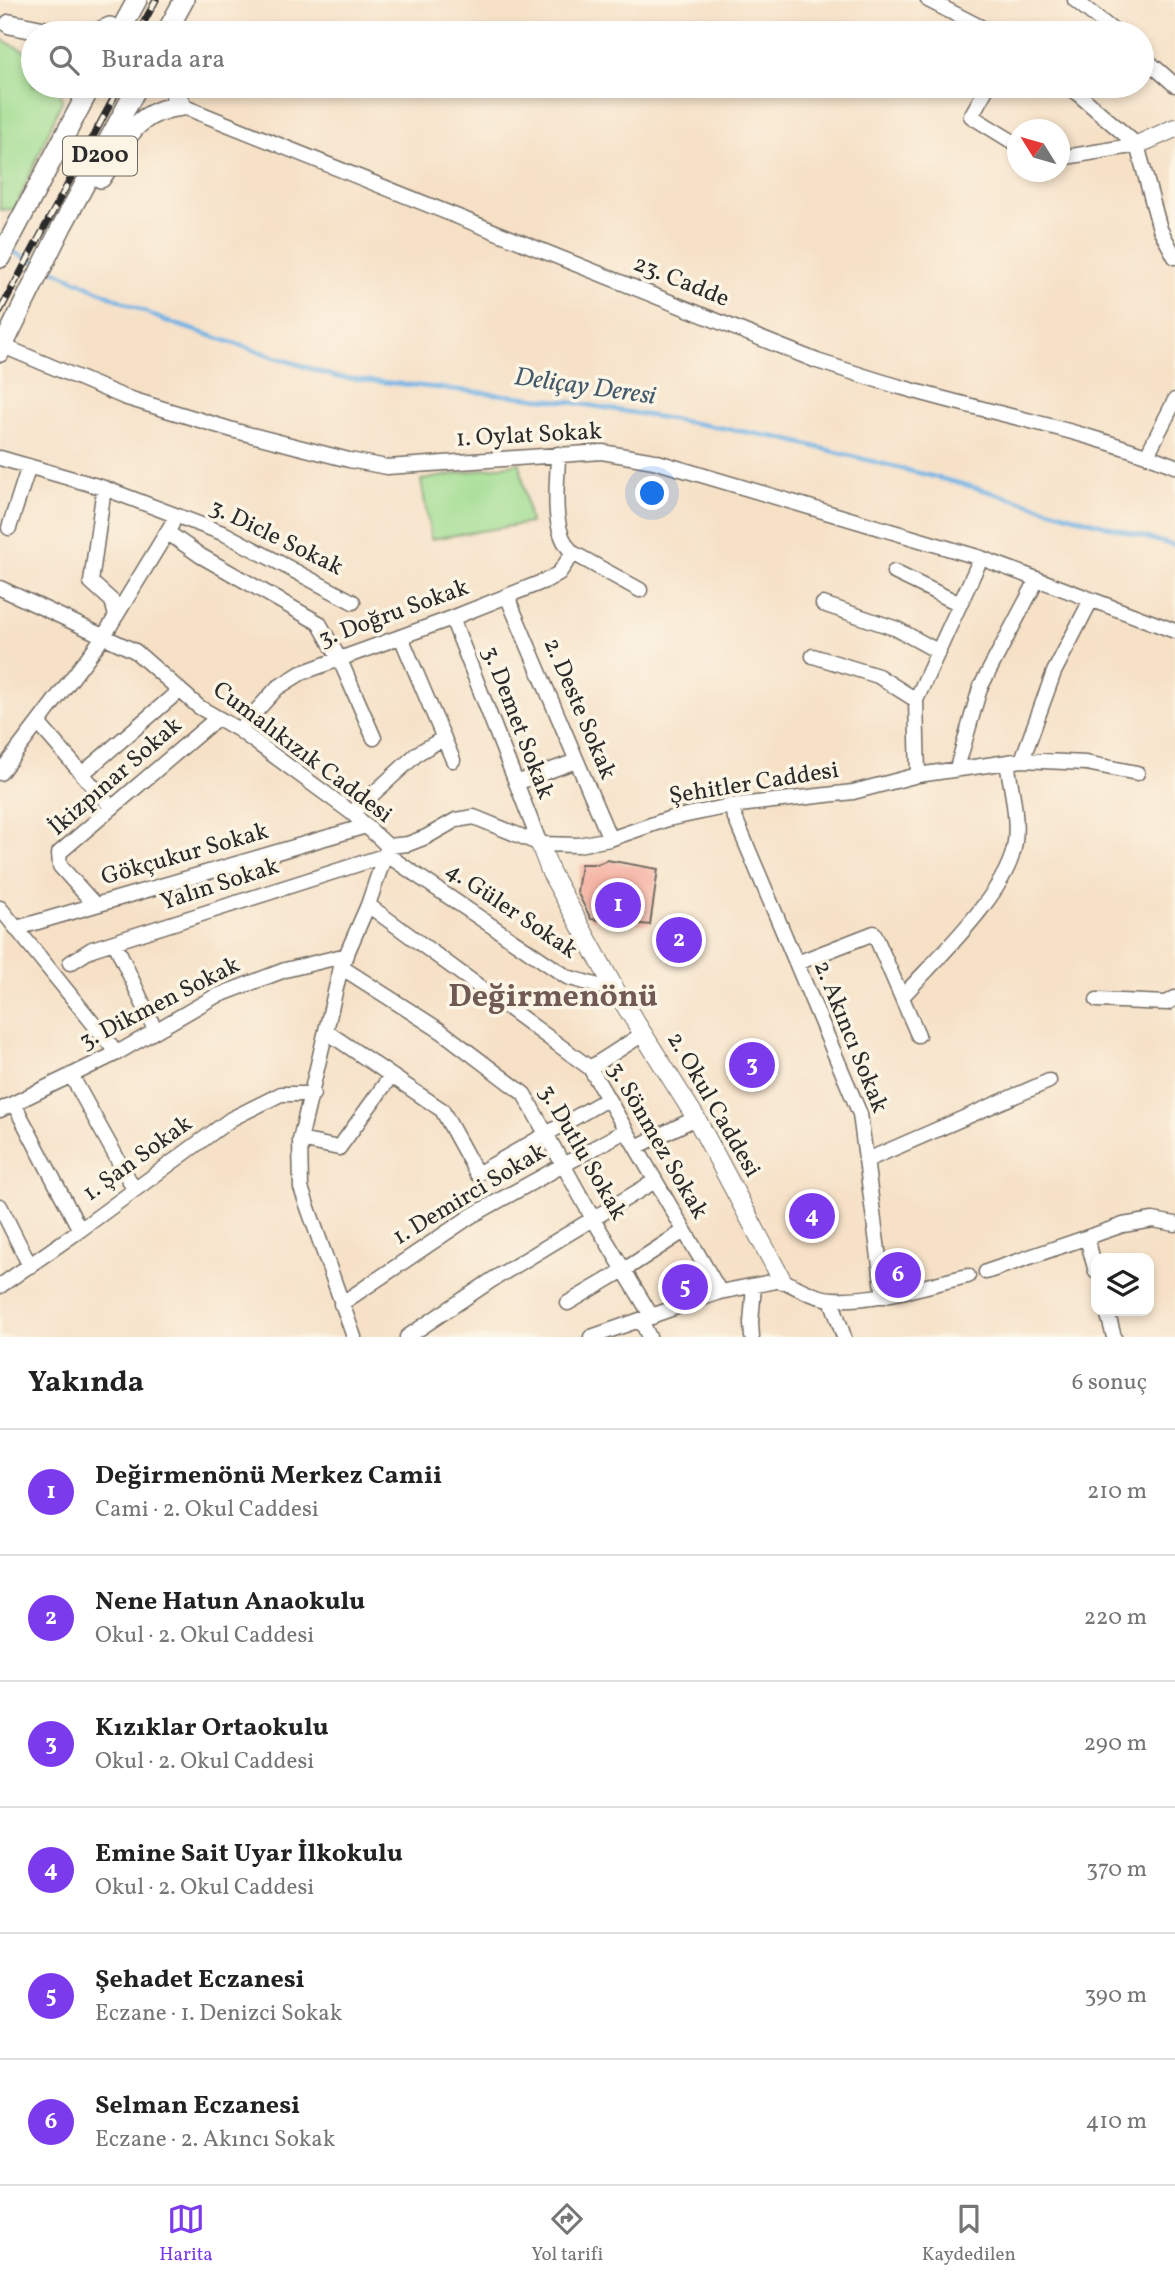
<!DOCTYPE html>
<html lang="tr">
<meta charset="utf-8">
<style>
:root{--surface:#fff;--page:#f6f6f6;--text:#222;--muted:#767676;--line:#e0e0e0;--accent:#7c3aed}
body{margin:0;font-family:Vollkorn,serif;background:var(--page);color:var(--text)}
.controls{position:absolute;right:21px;bottom:21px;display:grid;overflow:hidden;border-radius:14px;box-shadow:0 4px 10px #0003}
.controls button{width:63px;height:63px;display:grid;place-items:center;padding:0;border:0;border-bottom:2px solid var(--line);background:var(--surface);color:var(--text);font:35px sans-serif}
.compass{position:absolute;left:1007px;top:119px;width:63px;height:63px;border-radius:50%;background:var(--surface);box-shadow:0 4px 10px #0003;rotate:307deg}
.you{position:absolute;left:653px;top:494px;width:24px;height:24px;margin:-18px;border:5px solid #fff;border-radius:50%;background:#1a73e8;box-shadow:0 0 0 10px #1a73e833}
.badge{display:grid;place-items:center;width:46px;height:46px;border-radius:50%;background:var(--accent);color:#fff;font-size:23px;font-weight:700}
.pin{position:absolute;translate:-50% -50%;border:4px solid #fff;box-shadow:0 2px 7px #0006}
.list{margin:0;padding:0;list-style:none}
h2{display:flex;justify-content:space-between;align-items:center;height:91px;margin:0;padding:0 28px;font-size:30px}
h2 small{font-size:23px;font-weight:400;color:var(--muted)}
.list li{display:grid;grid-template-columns:46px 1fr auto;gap:21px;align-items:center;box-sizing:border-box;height:126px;padding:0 28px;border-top:2px solid var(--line)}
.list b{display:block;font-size:26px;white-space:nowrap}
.list p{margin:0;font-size:23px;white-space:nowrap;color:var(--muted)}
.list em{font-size:23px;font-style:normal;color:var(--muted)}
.icon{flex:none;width:38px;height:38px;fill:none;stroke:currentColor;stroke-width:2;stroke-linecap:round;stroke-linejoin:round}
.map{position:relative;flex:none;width:1175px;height:1337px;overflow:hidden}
.search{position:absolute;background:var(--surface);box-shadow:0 4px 10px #0003;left:21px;right:21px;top:21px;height:77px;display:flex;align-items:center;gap:18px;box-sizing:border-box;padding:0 24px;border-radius:38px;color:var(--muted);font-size:26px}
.sheet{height:847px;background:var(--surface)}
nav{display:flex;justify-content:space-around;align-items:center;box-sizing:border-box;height:98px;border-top:2px solid var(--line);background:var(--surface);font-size:19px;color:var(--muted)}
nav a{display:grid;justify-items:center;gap:4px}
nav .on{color:var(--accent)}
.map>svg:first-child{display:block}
</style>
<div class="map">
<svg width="1175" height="1337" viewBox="0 0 1175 1337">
<rect width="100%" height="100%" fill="#fcf5e5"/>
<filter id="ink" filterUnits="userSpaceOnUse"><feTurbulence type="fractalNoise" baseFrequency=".0143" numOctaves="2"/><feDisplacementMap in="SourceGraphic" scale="14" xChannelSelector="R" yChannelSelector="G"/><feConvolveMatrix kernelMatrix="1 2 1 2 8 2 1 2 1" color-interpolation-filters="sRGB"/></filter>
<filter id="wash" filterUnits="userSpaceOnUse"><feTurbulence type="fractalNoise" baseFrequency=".00686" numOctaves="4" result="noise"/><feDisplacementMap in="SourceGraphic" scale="28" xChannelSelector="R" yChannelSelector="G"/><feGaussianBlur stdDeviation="1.57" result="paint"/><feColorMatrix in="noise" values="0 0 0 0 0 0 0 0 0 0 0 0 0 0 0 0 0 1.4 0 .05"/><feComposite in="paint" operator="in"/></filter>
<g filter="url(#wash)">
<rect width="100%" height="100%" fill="#f6e1c7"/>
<path fill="#a0dd92" stroke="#66845e" stroke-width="2" d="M0 39 33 55V86H60L62 101 15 209 0 210Z
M520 463 530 523 431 539 421 480Z"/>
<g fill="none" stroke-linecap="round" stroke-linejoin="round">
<path stroke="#6fb1e4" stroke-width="4.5" d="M11 251 39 263
M47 267 163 320 336 377 570 402 781 438 966 485 1175 546"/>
</g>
<g id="blocks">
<path fill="#f4afa0" d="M607 860 658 869 650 925 591 919 577 892 581 864H598Z"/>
</g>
</g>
<g filter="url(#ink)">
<use href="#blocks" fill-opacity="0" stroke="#726b62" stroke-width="2"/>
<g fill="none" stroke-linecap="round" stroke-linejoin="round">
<defs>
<path id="minor" d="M928 0 992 33
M1075 0 1116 33
M1142 56 1175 85
M988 86 971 116 1018 145
M1069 86 1137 145 1160 229 1175 257
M182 106 817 361C846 370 875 380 904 388 994 414 1088 431 1175 466
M1060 158 1137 145
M3 346 124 397 236 431 349 460 387 467 602 452 654 461 981 558 1175 631
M558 454C558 484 549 531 573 553L640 590
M1147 455 1175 400
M0 458 104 488 225 534 353 602
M9 528 29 466
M167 532 201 556 319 623 340 660 374 738
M894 572 960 604
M0 588 135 651 199 707 239 730 352 813 388 846 368 905 341 967 300 1140 301 1188 354 1337
M507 596 610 839
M823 604 897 629 939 652
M116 616 172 524
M452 618 540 844
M401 637 453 760
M813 656 878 676 916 700
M38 723 112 808
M239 730 277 688 301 673 452 618 547 580 559 573 573 553
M1022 760 1054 672 1091 600
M957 768 980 688 1037 580
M0 773 104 636 116 616 112 601 91 582 104 488
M82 774 180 690
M918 775 916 700 981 558
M516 783 576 761
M730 806 860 1114 884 1296
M352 813 418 753 444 738
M388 846 408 844 426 837 456 820 474 817 540 844 578 845 610 839 668 819 730 806 853 792 918 775 1022 760 1086 763 1137 773
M95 905 60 866 59 853 217 718
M368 905 590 1068 720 1292
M0 908 117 1053
M17 928 366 826
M115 943 155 1030
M70 963 92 949 387 855 567 977 616 991
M797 963 874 933 918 1035
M341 967 441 1031 524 1094 592 1217 652 1317
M902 997C935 960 1010 891 1015 842 1018 815 1011 788 1007 762
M1097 1000 1167 1003 1175 998
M327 1032 442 1110 477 1174 607 1099
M590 1068 643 1034
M71 1075 134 1189
M14 1104 80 1230
M0 1110 117 1053 214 997 285 970 347 955
M300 1140 339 1148 391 1076
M636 1147 696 1118
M867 1160 1049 1081
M0 1206 30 1266
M1087 1238 1096 1272
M986 1272 1123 1225 1153 1220 1175 1224
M0 1286 80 1230 231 1119 281 1094H313
M831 1299 844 1337
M568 1303 624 1270 684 1231
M341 1304 471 1216 625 1131
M1107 1311 1114 1337
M641 1320 649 1337
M407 1337 492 1280 655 1181
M591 1337 720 1292 782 1280C798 1288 815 1298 833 1299 879 1301 923 1286 968 1276
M752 1337 751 1323 754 1286"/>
<path id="major" d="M1137 145 1175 128
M540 844 551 873 616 991 696 1118 782 1280"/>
<path id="highway" d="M10 24 54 33
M97 33 110 27
M119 33 137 0
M166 33 184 0
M101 178C125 142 133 111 182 106L171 86
M0 258 91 86
M0 352 62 226 138 86"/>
</defs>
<use href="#minor" stroke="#726b62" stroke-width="17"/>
<use href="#major" stroke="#726b62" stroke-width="20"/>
<use href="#highway" stroke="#726b62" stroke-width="22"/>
<use href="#minor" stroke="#fff" stroke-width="14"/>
<use href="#major" stroke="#fff" stroke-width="18"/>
<use href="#highway" stroke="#fff" stroke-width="19"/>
<defs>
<path id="rail" d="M138 33 156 0
M0 311 120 86"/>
</defs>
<use href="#rail" stroke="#2b2b2b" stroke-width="7"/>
<use href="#rail" stroke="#fcf5e5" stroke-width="4.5" stroke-dasharray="13" stroke-linecap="butt"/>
</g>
</g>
<g text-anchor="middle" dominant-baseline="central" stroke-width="7" stroke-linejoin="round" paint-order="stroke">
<rect fill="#fcf5e5" stroke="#6a6863" stroke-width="2" x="63" y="136.5" width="74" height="39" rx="5"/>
<g font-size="23" font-weight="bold" fill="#2b2b2b">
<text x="100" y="156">D200</text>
</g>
<g font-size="24" fill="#2b2b2b" stroke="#fcf5e5">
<text transform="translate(681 282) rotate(22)">23. Cadde</text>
<text transform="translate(529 436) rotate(-3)">1. Oylat Sokak</text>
<text transform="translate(276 538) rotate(26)">3. Dicle Sokak</text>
<text transform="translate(394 614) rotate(-20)">3. Doğru Sokak</text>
<text transform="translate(579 709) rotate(67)">2. Deste Sokak</text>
<text transform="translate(517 723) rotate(69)">3. Demet Sokak</text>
<text transform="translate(302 753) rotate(37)">Cumalıkızık Caddesi</text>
<text transform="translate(116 777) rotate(-41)">İkizpınar Sokak</text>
<text transform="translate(754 784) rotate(-9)">Şehitler Caddesi</text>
<text transform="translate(185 855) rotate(-16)">Gökçukur Sokak</text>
<text transform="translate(220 885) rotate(-18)">Yalın Sokak</text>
<text transform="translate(511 911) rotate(34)">4. Güler Sokak</text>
<text transform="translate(160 1004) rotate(-27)">3. Dikmen Sokak</text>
<text transform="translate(850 1037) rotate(68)">2. Akıncı Sokak</text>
<text transform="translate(713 1105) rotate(60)">2. Okul Caddesi</text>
<text transform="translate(657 1141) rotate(60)">3. Sönmez Sokak</text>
<text transform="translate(582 1153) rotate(60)">3. Dutlu Sokak</text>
<text transform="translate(138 1159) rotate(-36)">1. Şan Sokak</text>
<text transform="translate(470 1195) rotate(-31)">1. Demirci Sokak</text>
</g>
<g font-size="26" font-style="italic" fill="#435a6c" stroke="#fcf5e5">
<text transform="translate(585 387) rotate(8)">Deliçay Deresi</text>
</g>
<g font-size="32" font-weight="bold" fill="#715954" stroke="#fcf5e5">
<text x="553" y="998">Değirmenönü</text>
</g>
</g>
</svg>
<div class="controls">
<button><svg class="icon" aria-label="layers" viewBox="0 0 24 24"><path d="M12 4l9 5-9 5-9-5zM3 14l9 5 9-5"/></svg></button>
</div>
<svg class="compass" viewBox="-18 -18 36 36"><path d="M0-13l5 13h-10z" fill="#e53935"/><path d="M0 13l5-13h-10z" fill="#767676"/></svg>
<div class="you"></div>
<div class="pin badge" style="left:618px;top:905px">1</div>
<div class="pin badge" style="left:679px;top:940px">2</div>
<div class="pin badge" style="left:752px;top:1065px">3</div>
<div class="pin badge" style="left:812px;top:1216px">4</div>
<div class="pin badge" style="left:685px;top:1287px">5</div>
<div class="pin badge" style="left:898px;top:1275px">6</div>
<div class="search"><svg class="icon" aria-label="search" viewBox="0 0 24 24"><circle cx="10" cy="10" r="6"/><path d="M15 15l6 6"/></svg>Burada ara</div>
</div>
<section class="sheet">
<h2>Yakında<small>6 sonuç</small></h2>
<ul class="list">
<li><span class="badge">1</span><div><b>Değirmenönü Merkez Camii</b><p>Cami · 2. Okul Caddesi</p></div><em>210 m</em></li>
<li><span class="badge">2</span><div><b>Nene Hatun Anaokulu</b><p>Okul · 2. Okul Caddesi</p></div><em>220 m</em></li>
<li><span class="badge">3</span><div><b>Kızıklar Ortaokulu</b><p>Okul · 2. Okul Caddesi</p></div><em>290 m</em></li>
<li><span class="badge">4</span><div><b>Emine Sait Uyar İlkokulu</b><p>Okul · 2. Okul Caddesi</p></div><em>370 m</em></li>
<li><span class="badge">5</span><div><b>Şehadet Eczanesi</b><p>Eczane · 1. Denizci Sokak</p></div><em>390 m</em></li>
<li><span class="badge">6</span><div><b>Selman Eczanesi</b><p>Eczane · 2. Akıncı Sokak</p></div><em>410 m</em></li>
</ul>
</section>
<nav>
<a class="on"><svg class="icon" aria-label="map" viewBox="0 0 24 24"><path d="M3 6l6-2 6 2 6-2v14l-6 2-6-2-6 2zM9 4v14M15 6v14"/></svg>Harita</a>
<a><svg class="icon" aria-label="directions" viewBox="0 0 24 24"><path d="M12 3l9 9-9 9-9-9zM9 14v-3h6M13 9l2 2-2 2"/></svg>Yol tarifi</a>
<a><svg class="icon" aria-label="saved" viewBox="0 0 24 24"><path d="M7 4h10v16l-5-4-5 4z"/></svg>Kaydedilen</a>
</nav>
